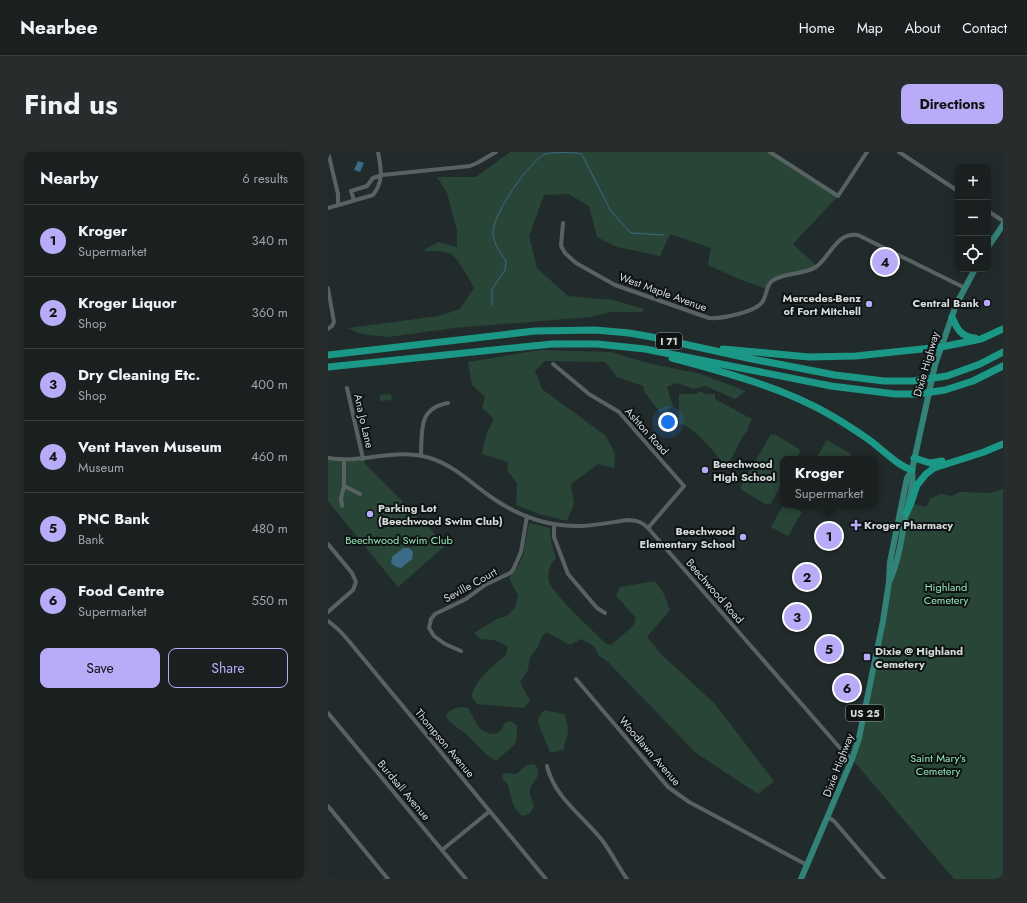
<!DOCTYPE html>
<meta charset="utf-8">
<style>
:root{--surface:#1a2020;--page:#272d2d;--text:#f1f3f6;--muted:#9fa3a5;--line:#383e3e;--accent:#b8abf7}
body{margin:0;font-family:Jost,sans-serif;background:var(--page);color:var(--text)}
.controls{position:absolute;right:12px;top:12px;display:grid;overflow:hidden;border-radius:8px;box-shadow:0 2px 10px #0003}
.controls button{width:36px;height:36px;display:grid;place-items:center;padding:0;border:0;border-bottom:1px solid var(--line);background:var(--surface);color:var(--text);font:20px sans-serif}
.you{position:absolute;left:340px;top:270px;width:14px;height:14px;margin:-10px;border:3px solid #fff;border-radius:50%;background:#1a73e8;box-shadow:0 0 0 6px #1a73e833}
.badge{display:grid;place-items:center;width:26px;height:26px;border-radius:50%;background:var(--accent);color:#111;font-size:13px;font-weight:700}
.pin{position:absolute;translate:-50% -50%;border:2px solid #fff;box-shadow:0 1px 4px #0006}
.popup{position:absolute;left:452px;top:304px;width:98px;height:52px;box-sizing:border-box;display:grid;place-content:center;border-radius:8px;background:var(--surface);filter:drop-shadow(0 1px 3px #0005);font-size:13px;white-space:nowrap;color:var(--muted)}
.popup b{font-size:15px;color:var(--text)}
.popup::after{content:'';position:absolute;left:50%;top:100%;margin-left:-8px;border:8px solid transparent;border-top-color:var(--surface)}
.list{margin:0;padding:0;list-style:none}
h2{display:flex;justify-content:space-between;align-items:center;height:52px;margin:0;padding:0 16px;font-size:17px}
h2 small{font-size:13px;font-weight:400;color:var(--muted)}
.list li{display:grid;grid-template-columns:26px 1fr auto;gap:12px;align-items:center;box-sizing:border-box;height:72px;padding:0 16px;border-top:1px solid var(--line)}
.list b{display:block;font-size:15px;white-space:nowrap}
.list p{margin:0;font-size:13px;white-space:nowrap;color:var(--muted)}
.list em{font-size:13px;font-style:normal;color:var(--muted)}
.actions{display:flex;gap:8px;padding:12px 16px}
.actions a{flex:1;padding:9px 0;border:1px solid var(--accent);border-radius:8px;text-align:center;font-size:14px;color:var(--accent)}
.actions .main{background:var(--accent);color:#111}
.icon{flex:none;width:22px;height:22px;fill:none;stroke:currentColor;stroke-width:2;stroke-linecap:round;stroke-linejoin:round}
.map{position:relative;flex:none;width:675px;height:727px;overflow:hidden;border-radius:8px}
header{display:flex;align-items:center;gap:24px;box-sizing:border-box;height:56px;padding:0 20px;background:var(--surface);border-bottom:1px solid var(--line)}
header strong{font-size:19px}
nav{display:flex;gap:22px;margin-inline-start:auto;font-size:14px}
.intro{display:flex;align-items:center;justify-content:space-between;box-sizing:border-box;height:96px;padding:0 24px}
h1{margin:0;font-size:28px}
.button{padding:10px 18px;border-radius:8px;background:var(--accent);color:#111;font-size:14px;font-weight:700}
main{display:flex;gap:24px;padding:0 24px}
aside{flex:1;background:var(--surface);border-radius:8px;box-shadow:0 2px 10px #0003}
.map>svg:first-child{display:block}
</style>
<header>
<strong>Nearbee</strong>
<nav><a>Home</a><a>Map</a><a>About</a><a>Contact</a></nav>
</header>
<div class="intro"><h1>Find us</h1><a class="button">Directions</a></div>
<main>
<aside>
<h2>Nearby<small>6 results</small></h2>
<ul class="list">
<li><span class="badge">1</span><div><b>Kroger</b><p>Supermarket</p></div><em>340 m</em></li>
<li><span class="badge">2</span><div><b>Kroger Liquor</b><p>Shop</p></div><em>360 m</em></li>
<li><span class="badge">3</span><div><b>Dry Cleaning Etc.</b><p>Shop</p></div><em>400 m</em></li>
<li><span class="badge">4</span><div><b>Vent Haven Museum</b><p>Museum</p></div><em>460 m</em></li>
<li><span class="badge">5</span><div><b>PNC Bank</b><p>Bank</p></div><em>480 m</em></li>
<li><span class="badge">6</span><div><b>Food Centre</b><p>Supermarket</p></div><em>550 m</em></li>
</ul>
<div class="actions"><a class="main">Save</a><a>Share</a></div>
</aside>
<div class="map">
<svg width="675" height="727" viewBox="0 0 675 727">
<rect width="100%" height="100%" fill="#222b2b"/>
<path fill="#284537" d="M182 0H442L510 44 465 92 489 114 447 128 439 137 411 127 380 113 383 96 342 82 332 104 289 95 269 85 261 54 240 42 216 43 201 84 209 116 240 144 285 148 316 157 315 160H283L262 165 126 176 60 185 33 182 20 176 111 164 132 157 146 136C142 128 130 106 123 102 114 98 104 99 94 99L110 90 129 95V78L119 41 109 25H148Z
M211 198 282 200 324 212 373 222 418 239 407 247 378 234 365 237 349 231 339 235 345 254 334 263 317 241 315 234 289 225 277 210 217 209 207 219 214 237 278 284 287 302 286 316 270 312 243 332 246 352 239 369 211 362 188 353 189 331 179 318 180 310 154 302 158 283 166 267 154 256 157 245 144 233 140 210Z
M371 239 378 242H387V247L424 267 419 277 420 278 415 284 399 315C389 304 365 272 351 272V268L349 267 351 265V242H369Z
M63 242 64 248 52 249V243Z
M443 282 445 284 446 282 471 297V298L473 299 468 307H455V330L442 353 440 351 439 353 414 338V337L412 335Z
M499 288 523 302 520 307 488 306Z
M0 306 35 307 38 313 118 393 70 435 0 349Z
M675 337V727H626L524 607 561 430 583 351 598 355 603 346 613 342 624 344 632 340 663 341Z
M455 353H460L474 360 460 384 443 375Z
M201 371 222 376 224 394 228 406C222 413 219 419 221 429 223 441 266 479 277 491L283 493 305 474 308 466 288 444 292 435 327 429 335 440 342 458 319 485 333 502 386 551 446 629 430 642 368 601 280 510 270 503 267 495 253 487 242 493 219 480 214 484 210 495 202 505 200 518 192 530 202 549 196 556 149 552 143 544C149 526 164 515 178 503L180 494 166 488 152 487 146 481 169 467 179 464 187 456 190 444 181 426 190 414 195 404Z
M134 555 140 556C149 570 148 581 168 582L174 577 177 571 182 569 189 573V585L187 592 168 609C155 601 150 594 140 584 133 577 124 574 118 565L120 560 128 556Z
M216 558 236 562C239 568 240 575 240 581 239 586 236 591 236 597L228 600H222L210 571 211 565Z
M204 612 208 613C215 628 201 629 202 641 202 645 205 649 206 654 203 660 201 663 194 664L188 658 184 649 180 633 174 626 175 622 178 621 188 622 198 614Z"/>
<path fill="#3b6b87" d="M30 9 36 11 32 20 26 18Z
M75 396H81L85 400 84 407 73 416 68 415 63 411 64 405Z"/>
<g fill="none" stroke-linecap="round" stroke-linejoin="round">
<path stroke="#3b6b87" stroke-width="1" d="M254 3 283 59 303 81 336 83
M164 153V137L177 118 178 109C172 101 166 92 165 82 163 65 201 9 217 2 226 0 244 0 254 2"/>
<path stroke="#586262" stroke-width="4" d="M0 0 10 42V53
M442 0 510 44 539 0
M571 0 630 39
M26 48 23 39 39 34 45 26 54 23 142 14 149 11 168 0
M0 56 45 43C56 29 53 16 50 0
M660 59 675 69
M235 71 233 94 237 101 248 111 287 133 381 166C393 167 429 160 435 149 439 142 438 134 444 129 456 120 476 123 488 115 503 104 508 80 530 83L637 136
M0 136 6 170 4 174 0 177
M225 212 261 242 291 260 356 334 320 376
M19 236 35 307
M93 304C94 279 90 256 120 251
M0 306C36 312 66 295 102 306 127 314 143 331 163 345 190 364 222 375 254 374 270 373 285 370 300 368 309 368 314 370 320 376L512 596 524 607
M16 307V334L32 342
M14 354 13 346 16 334
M226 372V385L240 422 269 456 277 461
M0 392 24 421 28 430 25 438 0 460
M0 469 11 478 20 488 218 727
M133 499 117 492 106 484 101 476 103 467 107 462 138 447 157 433 182 421 185 418 193 400 199 364
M248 527 340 635 361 650 479 713
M0 561 138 727
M219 614C226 645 255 664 274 688 283 700 290 714 299 727
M0 654 60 727
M500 665 506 669 556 727
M114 698 162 659"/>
<path stroke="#338277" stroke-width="6" d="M660 95 675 73
M562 428C571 408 574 383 578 361 581 347 586 333 584 318
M473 727 524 607 531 586 555 469 561 430 562 410 579 326 584 318 607 213 628 153 647 117"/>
<path stroke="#1b9785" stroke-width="7" d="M624 165C629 177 633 185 647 186
M395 197 481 205 528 204 613 195 653 187 675 177
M0 203 207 179 267 178 301 181 324 185 424 207 507 223 556 229H585L619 224 652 212 675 200
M344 206C399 221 457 236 506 265 519 273 532 281 544 290 557 300 569 313 584 318
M0 215 224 192H269L317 197 503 234 567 242H590L617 238 645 229 675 214
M586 306 602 311 614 309
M578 362 583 351 589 333 598 322 606 316 656 300 675 292"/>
</g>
<g fill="#b8abf7" stroke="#0e1212" stroke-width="1.5">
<circle cx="659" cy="151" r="4"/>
<circle cx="541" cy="152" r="4"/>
<circle cx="377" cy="318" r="4"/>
<circle cx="42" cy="362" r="4"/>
<path d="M526 367h4v4h4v4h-4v4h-4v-4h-4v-4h4z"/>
<circle cx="415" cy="385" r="4"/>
<rect x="535" y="501" width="8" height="8" rx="2"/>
</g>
<g text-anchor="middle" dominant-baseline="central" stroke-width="4" stroke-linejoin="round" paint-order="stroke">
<g fill="#0e1212" stroke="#999f9f" stroke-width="1">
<rect x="328" y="181" width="26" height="16" rx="3"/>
<rect x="518" y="553" width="38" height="16" rx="3"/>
</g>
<g font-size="10" font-weight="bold" fill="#d5dbdb">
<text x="341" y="189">I 71</text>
<text x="537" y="561">US 25</text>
</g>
<g font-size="11" fill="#d5dbdb" stroke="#0e1212">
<text transform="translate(335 140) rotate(20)">West Maple Avenue</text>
<text transform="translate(598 212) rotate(-74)">Dixie Highway</text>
<text transform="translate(36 269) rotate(77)">Ana Jo Lane</text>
<text transform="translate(319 279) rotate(48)">Ashton Road</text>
<text transform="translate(142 433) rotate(-29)">Seville Court</text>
<text transform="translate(387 439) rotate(49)">Beechwood Road</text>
<text transform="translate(117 591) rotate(50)">Thompson Avenue</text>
<text transform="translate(322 599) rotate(49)">Woodlawn Avenue</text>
<text transform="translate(510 613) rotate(-69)">Dixie Highway</text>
<text transform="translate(76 638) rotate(50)">Burdsall Avenue</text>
</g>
<g font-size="11" font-weight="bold" fill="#d5dbdb" stroke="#0e1212" text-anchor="start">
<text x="533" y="146" text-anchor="end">Mercedes-Benz<tspan x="533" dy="13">of Fort Mitchell</tspan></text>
<text x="651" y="151" text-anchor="end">Central Bank</text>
<text x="385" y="312">Beechwood<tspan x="385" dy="13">High School</tspan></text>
<text x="50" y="356">Parking Lot<tspan x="50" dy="13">(Beechwood Swim Club)</tspan></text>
<text x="536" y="373">Kroger Pharmacy</text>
<text x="407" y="379" text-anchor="end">Beechwood<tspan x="407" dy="13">Elementary School</tspan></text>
<text x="547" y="499">Dixie @ Highland<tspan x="547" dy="13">Cemetery</tspan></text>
</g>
<g font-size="11" fill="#94e5bb" stroke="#0e1212">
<text x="71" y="388">Beechwood Swim Club</text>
<text x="618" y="435">Highland<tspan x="618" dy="13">Cemetery</tspan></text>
<text x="610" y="606">Saint Mary’s<tspan x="610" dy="13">Cemetery</tspan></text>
</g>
</g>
</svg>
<div class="controls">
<button>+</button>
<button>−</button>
<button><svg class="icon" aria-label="locate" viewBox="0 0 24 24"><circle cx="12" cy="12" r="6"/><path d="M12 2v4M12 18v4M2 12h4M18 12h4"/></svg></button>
</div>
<div class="you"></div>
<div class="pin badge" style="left:501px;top:384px">1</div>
<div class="popup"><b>Kroger</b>Supermarket</div>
<div class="pin badge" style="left:479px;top:425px">2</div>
<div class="pin badge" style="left:469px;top:465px">3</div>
<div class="pin badge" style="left:557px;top:110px">4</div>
<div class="pin badge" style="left:501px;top:497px">5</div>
<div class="pin badge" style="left:519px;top:536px">6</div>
</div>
</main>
